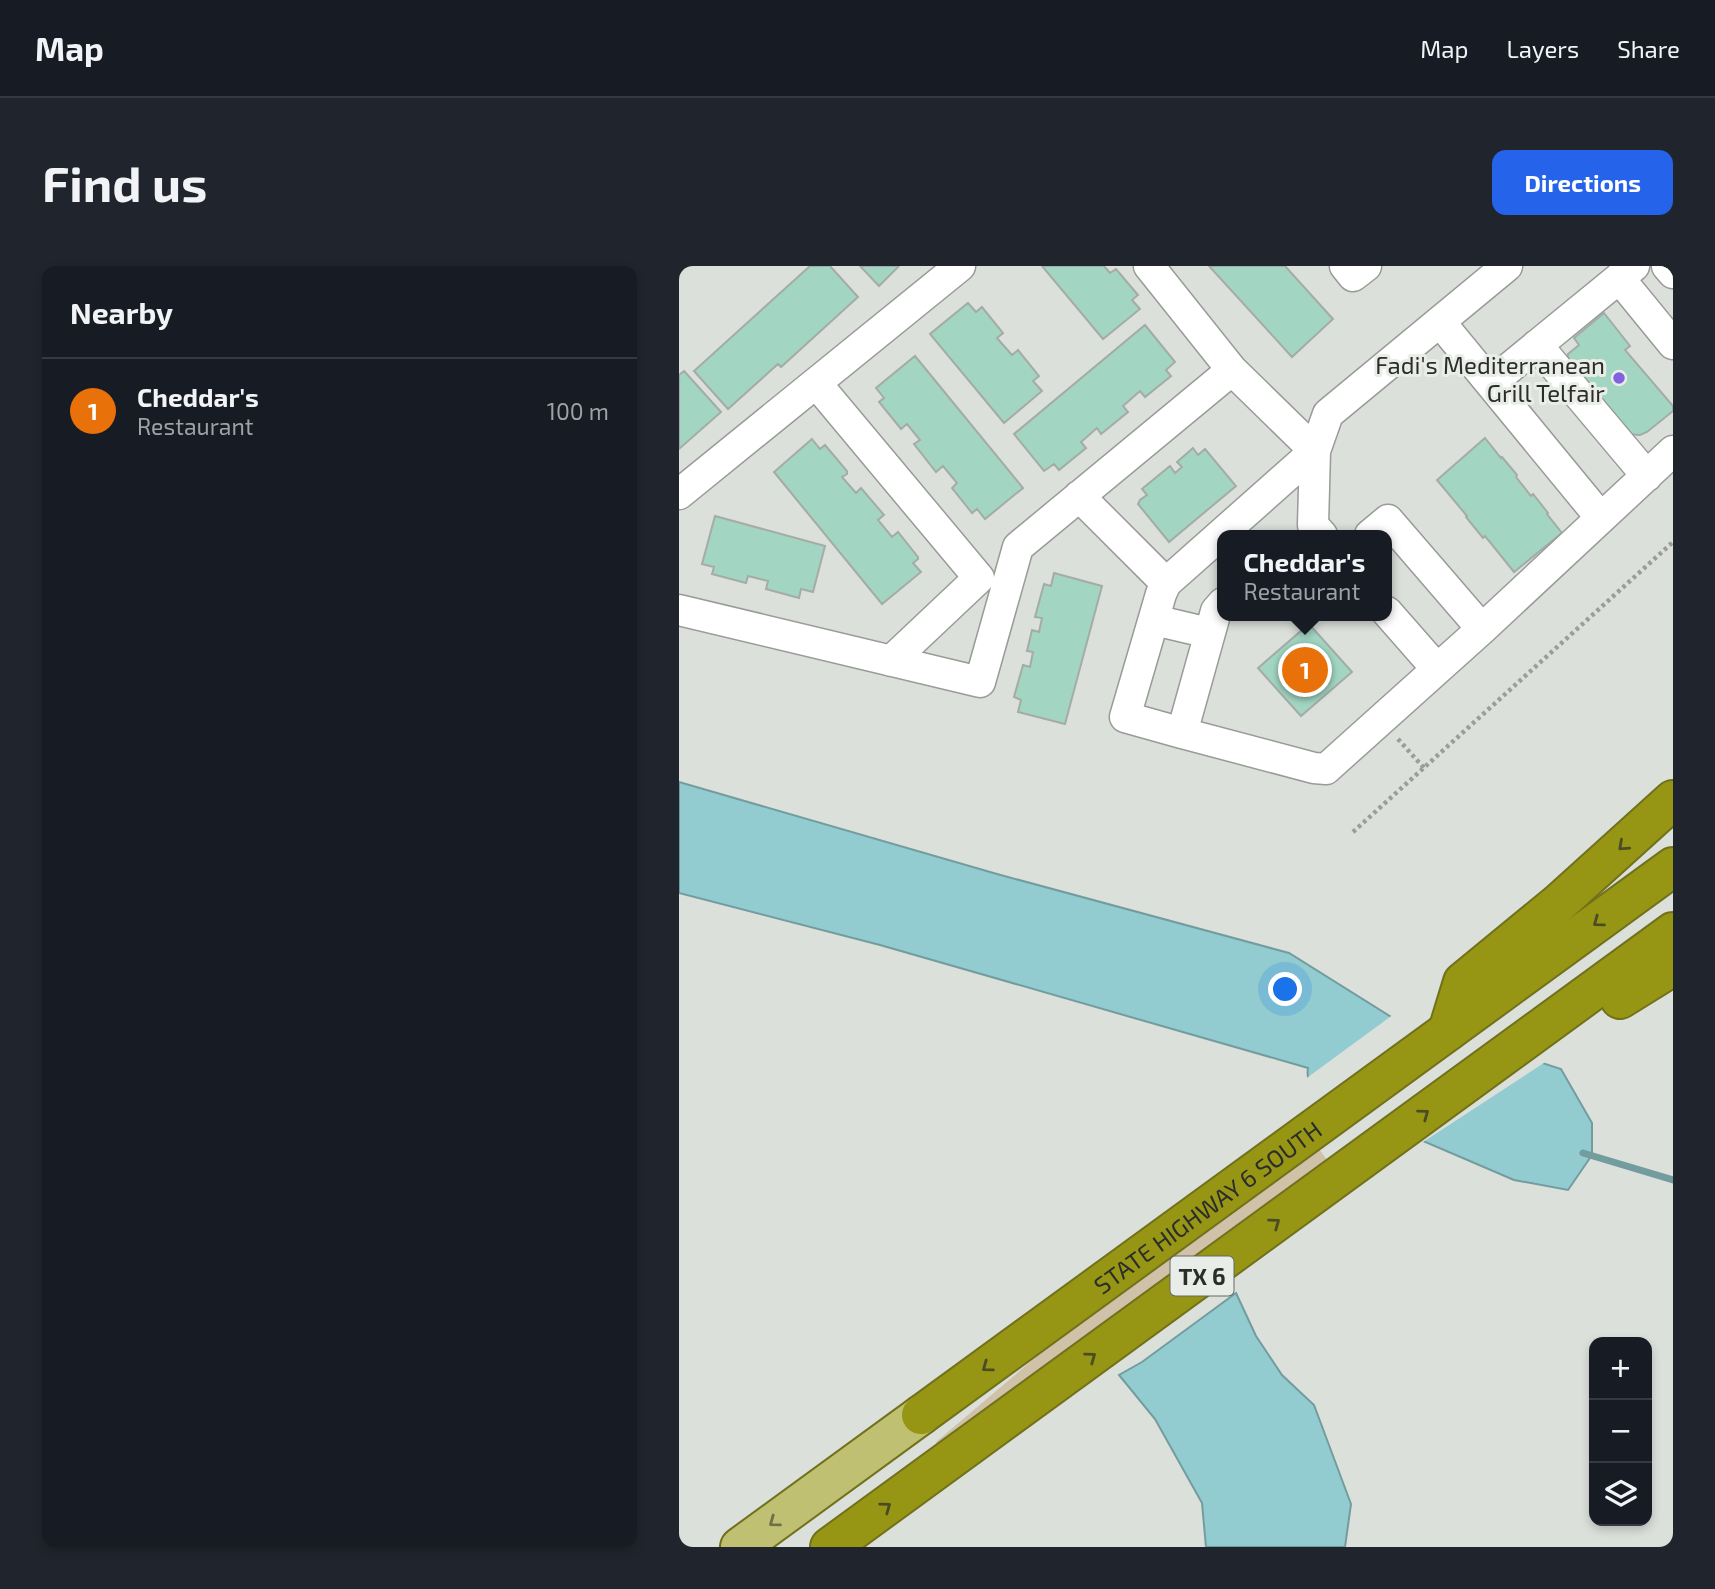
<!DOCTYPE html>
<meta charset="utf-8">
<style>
:root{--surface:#171b24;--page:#20242c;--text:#f1f3f6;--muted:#9ea1a6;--line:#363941;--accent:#2563eb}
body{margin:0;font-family:"Exo 2",sans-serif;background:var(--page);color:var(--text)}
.controls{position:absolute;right:21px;bottom:21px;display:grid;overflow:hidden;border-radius:14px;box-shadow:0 4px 10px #0003}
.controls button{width:63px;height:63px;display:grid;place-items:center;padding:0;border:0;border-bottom:2px solid var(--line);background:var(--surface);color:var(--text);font:35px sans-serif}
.you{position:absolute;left:607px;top:724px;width:24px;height:24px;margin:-18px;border:5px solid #fff;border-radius:50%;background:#1a73e8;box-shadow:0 0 0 10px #1a73e833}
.badge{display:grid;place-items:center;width:46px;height:46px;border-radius:50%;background:var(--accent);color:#fff;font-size:23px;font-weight:700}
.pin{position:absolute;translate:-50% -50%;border:4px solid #fff;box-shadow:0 2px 7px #0006}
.popup{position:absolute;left:538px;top:264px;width:175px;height:91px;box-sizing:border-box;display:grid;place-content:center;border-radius:14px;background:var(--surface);filter:drop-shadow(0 2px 5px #0005);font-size:23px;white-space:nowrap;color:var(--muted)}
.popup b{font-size:26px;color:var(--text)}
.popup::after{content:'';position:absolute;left:50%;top:100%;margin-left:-14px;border:14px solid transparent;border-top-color:var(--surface)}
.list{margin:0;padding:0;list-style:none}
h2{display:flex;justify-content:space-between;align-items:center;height:91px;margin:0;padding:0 28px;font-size:30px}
h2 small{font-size:23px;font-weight:400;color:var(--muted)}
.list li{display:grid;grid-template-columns:46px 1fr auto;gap:21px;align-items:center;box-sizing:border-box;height:105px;padding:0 28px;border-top:2px solid var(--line)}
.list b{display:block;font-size:26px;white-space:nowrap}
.list p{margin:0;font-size:23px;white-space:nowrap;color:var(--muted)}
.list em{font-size:23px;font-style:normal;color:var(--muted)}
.icon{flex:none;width:38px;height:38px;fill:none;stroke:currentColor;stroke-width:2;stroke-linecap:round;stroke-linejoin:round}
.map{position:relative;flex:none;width:994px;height:1281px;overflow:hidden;border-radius:14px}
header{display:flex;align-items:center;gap:42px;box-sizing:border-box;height:98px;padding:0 35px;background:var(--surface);border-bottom:2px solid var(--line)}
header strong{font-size:33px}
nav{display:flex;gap:38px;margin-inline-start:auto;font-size:24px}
.intro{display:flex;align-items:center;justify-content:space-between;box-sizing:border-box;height:168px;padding:0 42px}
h1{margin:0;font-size:49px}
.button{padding:18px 32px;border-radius:14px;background:var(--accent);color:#fff;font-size:24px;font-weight:700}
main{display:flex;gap:42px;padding:0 42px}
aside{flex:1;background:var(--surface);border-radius:14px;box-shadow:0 4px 10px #0003}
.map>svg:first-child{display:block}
</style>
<header>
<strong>Map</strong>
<nav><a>Map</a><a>Layers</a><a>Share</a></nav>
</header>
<div class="intro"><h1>Find us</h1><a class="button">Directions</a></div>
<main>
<aside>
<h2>Nearby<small></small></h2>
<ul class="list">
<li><span class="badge" style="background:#e8710a">1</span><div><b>Cheddar's</b><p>Restaurant</p></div><em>100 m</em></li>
</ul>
</aside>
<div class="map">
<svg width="994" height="1281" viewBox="0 0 994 1281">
<rect width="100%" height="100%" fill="#dce0db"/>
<path fill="#d0c1a9" d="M640 883 648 894 259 1178 257 1176 376 1075Z"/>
<path fill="#92ccd0" stroke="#739c9e" stroke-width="2" d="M0 516 318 608 610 687 714 752 747 759 882 803 913 857V889L889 924 835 914 639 830C632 821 627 814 629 802L201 679 0 627Z
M557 1027 577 1070 603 1109 635 1139 672 1238 666 1281H527L523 1237 476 1153 440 1109 463 1096Z"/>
<path fill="#dce0db" d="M715 748 748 756 868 795 741 878 637 833 628 822 625 814Z"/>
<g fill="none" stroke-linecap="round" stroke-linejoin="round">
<path stroke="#739c9e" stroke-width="7" d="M904 887 994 914"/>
</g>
<path fill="#a2d6c3" stroke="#a4aba8" stroke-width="2" d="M131 0H151L179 31 102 101 99 98 49 143 15 105Z
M181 0H220L200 20Z
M363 0H425L431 7 437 3 459 29 453 34 461 43 424 73Z
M530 0H606L654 53 613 91Z
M289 37 297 46 303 41 324 67 318 72 333 89 339 84 360 110 354 115 363 125 325 157 251 68Z
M925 47 951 80 946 84 994 140V145L968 166 961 169 948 168 888 103 889 88 900 79 895 72Z
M466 59 496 96 487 104 492 110 466 131 461 125 444 140 449 146 422 168 418 162 402 176 407 182 380 204 375 198 365 205 335 168Z
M236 90 344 222 306 253 298 243 293 247 273 222 278 217 264 200 257 206 235 178 241 174 228 158 222 163 200 136 205 132 197 122Z
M5 105 42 146 0 183V109Z
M806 172 822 192 823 191 838 209 837 211 852 230 854 228 869 247 868 248 883 267 835 306 806 270 804 272 787 251 788 250 758 214Z
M133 173 141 183 146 179 168 205V208L163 211 177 227 182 222 205 249 199 254 213 271 219 266 239 291V293L234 297 242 306 203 338 95 206Z
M514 182 519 189 526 183 557 220 490 276 459 238 461 234 468 229 463 223 491 200 496 207 503 201 498 196Z
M36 250 146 280 134 326 122 323 120 332 87 323 89 315 69 310 67 317 33 308 35 301 23 298Z
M375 307 423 320 386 458 339 446 342 434 335 431 344 399 351 401 354 386 348 385 353 364 360 366 363 352 356 351 365 318 372 320Z
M630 358 673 406 622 450 579 402Z"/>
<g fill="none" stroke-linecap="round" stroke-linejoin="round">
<defs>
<path id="minor" d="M666 0 674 10 687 0
M988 0 994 7
M940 12 994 78
M761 56 922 252
M858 79 968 210
M553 104 636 185
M137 117 300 312 212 395
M812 117 955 0
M0 228 281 0
M400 230 487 317
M643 269 634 259 636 185 649 148 828 0
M691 269 709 254 803 363
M544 337 537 345 534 356 503 467 635 502 647 503 803 363 994 185
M0 344 301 416 339 281 553 104 470 0
M708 346 758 403
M475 354 530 367
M503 467 446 451 482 328 487 317 636 185"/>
<path id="major" d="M61 1281 242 1149"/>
<g id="highway">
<path d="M941 733 994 700"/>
<path d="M769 765 784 716 879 638 994 534"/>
<path id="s1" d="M242 1149 994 601"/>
<path d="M151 1281 994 666"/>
</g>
</defs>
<use href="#minor" stroke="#989b97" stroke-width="33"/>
<use href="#major" stroke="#71711c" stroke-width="42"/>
<use href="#highway" stroke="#71711c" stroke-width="42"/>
<path stroke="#9a9d99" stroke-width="4.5" stroke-dasharray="3.5 3.5" stroke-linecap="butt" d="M719 473 745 502
M674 566 994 276"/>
<use href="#minor" stroke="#fff" stroke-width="30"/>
<use href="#major" stroke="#c0c072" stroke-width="38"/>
<use href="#highway" stroke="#969614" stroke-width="38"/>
</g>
<defs><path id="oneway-chevron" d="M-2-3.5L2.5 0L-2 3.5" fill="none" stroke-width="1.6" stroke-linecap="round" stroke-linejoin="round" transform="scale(1.75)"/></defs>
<g stroke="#4c4c24">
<use href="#oneway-chevron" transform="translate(944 580) rotate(138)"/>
<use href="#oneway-chevron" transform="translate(919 656) rotate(144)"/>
<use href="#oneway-chevron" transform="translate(745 848) rotate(-36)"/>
<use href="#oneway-chevron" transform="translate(596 957) rotate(-36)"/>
<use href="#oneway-chevron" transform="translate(412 1091) rotate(-36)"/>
<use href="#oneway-chevron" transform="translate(308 1101) rotate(144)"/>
<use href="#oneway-chevron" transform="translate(207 1241) rotate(-36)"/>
</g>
<use stroke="#6f6f4b" href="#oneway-chevron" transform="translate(95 1256) rotate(144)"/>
<circle fill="#8262dd" stroke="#e9ede8" stroke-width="2.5" cx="940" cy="112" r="7"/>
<g text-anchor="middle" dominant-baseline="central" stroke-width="6" stroke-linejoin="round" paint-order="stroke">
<rect fill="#e9ede8" stroke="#656764" stroke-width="2" x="491.5" y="990.5" width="63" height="39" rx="5"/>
<g font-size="23" font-weight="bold" fill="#2c2d2b">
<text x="523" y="1010">TX 6</text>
</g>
<g font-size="24" fill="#2c2d2b" stroke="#e9ede8" text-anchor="end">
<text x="926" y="98">Fadi's Mediterranean<tspan x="926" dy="28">Grill Telfair</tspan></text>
</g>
<g font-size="24" fill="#2c2d2b" stroke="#e9ede8">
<text stroke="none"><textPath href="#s1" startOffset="354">STATE HIGHWAY 6 SOUTH</textPath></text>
</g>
</g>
</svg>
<div class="controls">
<button>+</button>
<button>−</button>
<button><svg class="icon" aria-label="layers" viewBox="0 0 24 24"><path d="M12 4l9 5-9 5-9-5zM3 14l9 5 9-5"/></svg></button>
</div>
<div class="you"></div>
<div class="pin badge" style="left:626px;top:404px;background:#e8710a">1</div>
<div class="popup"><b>Cheddar's</b>Restaurant</div>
</div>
</main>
